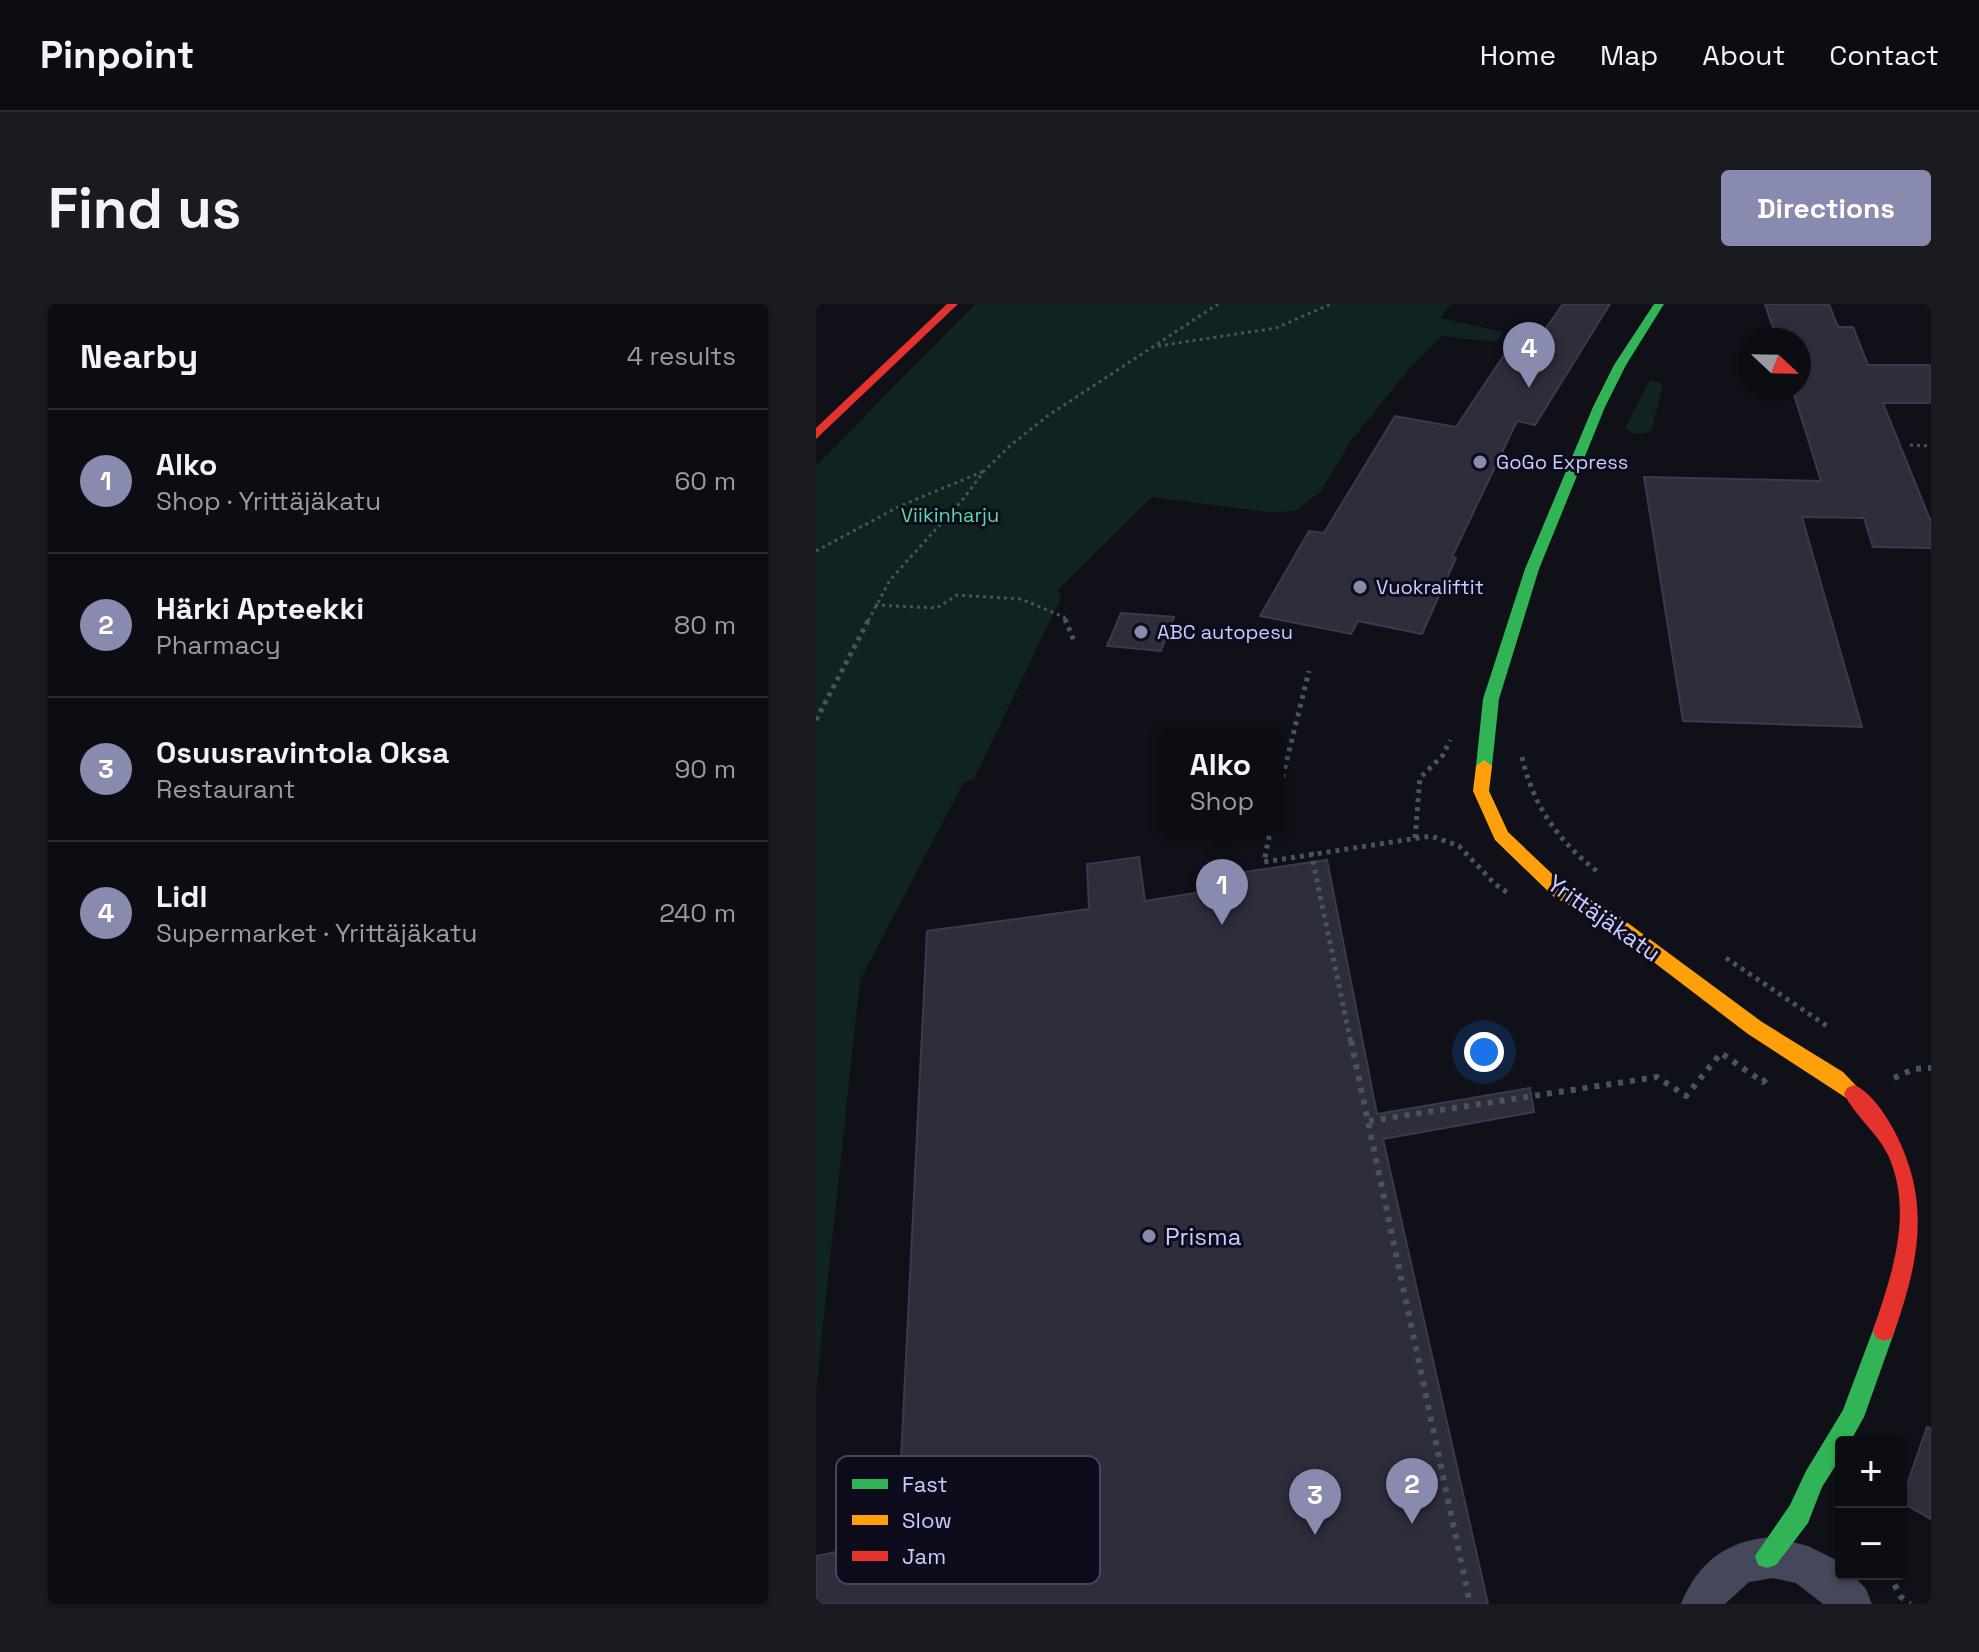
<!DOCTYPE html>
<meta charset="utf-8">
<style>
:root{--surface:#0c0c13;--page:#1a1a21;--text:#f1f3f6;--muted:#9a9ba0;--line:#2c2c33;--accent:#888aae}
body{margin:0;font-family:"Space Grotesk",sans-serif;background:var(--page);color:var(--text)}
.controls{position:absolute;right:24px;bottom:24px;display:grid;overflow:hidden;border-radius:8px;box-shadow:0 2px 6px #0004}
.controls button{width:72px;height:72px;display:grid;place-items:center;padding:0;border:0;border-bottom:2px solid var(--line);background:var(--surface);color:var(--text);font:40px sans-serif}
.compass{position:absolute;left:923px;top:24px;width:72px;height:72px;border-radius:50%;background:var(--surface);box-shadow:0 2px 6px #0004;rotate:112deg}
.you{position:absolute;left:668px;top:748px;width:28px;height:28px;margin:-20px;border:6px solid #fff;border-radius:50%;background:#1a73e8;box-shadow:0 0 0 12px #1a73e833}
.badge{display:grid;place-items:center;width:52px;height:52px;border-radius:50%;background:var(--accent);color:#fff;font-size:26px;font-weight:700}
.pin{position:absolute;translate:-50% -66px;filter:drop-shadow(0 2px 4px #0008)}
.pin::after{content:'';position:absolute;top:42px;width:28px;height:24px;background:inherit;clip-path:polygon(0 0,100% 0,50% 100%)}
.popup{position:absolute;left:344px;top:425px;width:124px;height:104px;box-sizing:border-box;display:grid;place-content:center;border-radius:8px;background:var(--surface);filter:drop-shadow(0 2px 6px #0005);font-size:26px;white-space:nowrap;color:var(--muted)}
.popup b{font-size:30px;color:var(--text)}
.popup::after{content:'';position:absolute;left:50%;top:100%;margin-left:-16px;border:16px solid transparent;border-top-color:var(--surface)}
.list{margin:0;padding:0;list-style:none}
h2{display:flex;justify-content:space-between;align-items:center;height:104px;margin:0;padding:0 32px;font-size:34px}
h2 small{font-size:26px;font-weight:400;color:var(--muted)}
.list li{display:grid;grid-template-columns:52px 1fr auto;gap:24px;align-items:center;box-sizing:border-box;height:144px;padding:0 32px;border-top:2px solid var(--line)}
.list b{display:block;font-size:30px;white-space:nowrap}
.list p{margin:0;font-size:26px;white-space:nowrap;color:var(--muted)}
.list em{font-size:26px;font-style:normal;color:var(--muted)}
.map{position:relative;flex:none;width:1115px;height:1300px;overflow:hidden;border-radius:8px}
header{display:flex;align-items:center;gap:48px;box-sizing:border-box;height:112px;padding:0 40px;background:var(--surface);border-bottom:2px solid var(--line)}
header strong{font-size:38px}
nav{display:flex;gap:44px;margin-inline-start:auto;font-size:28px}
.intro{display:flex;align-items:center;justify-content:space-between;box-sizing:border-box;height:192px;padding:0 48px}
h1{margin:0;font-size:56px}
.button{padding:20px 36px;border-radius:8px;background:var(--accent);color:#fff;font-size:28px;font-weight:700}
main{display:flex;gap:48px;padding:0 48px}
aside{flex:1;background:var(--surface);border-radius:8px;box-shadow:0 2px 6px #0004}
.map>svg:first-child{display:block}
</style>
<header>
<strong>Pinpoint</strong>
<nav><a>Home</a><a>Map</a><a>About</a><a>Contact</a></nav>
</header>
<div class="intro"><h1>Find us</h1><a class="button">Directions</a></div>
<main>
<aside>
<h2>Nearby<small>4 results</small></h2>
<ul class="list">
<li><span class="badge">1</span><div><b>Alko</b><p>Shop · Yrittäjäkatu</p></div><em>60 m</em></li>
<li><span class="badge">2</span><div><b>Härki Apteekki</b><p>Pharmacy</p></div><em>80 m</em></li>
<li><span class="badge">3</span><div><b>Osuusravintola Oksa</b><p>Restaurant</p></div><em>90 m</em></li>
<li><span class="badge">4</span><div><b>Lidl</b><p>Supermarket · Yrittäjäkatu</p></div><em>240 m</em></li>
</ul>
</aside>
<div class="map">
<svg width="1115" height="1300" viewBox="0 0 1115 1300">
<rect width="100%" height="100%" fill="#101019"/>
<path fill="#0f2421" d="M159 0H635L624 14 687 28 680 38 625 32 592 66 534 138 505 187 479 207 451 208 336 193 242 286 245 294 158 475 148 478 44 676 0 1086V162Z
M834 76 847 80 835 127C825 131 818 132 809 124Z"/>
<path fill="#2d2d3c" stroke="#3a3a4e" stroke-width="2" d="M747 0H794L719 121 701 117 636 253 640 254 606 330 542 317 535 330 444 312 493 227 508 229 579 112 640 123 690 48 710 52Z
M949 0H1013L1022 23H1037L1052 61H1115V99H1067L1115 218V244L1057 243 1048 214 986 213 1046 423 867 417 828 173 1005 177 976 84H983V36H961Z
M305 309 358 313 345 347 291 342Z
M323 553 329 597 416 583 414 570 511 556 561 810 714 784 718 808 567 835 672 1300H0V1252L81 1236 111 627 273 605 271 560Z
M1111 1123 1115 1124V1215L1085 1198Z"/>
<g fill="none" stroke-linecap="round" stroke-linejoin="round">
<path stroke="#45555d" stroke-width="3" stroke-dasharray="3 4" stroke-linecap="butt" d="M342 42 460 24 515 0
M1094 141 1115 142
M0 247 84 202 168 167
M59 301 121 304 141 291 205 295 248 313 250 317
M52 317 74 276 148 194 168 167 196 140 233 111 402 0"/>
<path stroke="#45555d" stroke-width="5" stroke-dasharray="4 5" stroke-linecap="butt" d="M249 315 259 339
M0 416 53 315
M706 453C717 502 743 538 782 568
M462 491 493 367
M455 523 448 558 615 532 643 542 679 580 692 589
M599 534 604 474 627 451 634 436
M495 548 535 739
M910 654 1011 722"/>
<path stroke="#45555d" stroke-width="6" stroke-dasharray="5 7" stroke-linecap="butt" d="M535 737 654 1300
M1078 774 1098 765 1115 764
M553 817 841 773 870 792 905 749 947 778 951 774
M1073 1270 1085 1293 1094 1300"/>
<path fill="#45475a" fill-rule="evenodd" d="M957 1233 992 1242 1024 1258 1025 1270H1036L1050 1285 1056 1300H1007L980 1279 957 1274 933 1278 909 1300H865C882 1258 911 1236 957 1233Z"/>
<path fill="#30b455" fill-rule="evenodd" d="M838 0H848L810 61 789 103 723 265 683 395 676 462 674 466H662L660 462 667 395 709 265 777 103 798 61Z
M1068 1015 1076 1018 1079 1026 1048 1113 1034 1138H1025V1153L1006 1183 992 1219 960 1261 951 1264 942 1261 939 1252 974 1201 990 1167 1027 1106 1060 1018Z"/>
<path fill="#ff9f0a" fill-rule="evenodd" d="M668 456 676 462 673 487 692 528 750 583 797 608 946 718 1027 768 1048 790 1045 796 1038 799 932 730 785 618 738 593 679 536 657 487 660 462Z"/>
<path fill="#e5322d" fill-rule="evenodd" d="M131 0H142L0 135V124Z
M1038 781C1053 787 1067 807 1075 821 1115 892 1105 951 1079 1026L1076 1034 1068 1037 1060 1034 1057 1026C1076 971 1098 908 1072 851 1061 828 1039 812 1028 790L1031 784Z"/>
</g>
<g fill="#888aae" stroke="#0c0c1d" stroke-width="3">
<circle cx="664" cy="158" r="8"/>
<circle cx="544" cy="283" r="8"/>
<circle cx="325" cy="328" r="8"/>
<circle cx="333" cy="932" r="8"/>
</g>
<g text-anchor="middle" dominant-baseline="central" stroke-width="6" stroke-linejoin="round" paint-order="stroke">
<g font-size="20" fill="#c9ccfe" stroke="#0c0c1d" text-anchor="start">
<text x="680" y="158">GoGo Express</text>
<text x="560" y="283">Vuokraliftit</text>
<text x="341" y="328">ABC autopesu</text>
</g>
<g font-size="20" fill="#58dba3" stroke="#0c0c1d">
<text x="134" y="211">Viikinharju</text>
</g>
<g font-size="24" fill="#c9ccfe" stroke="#0c0c1d">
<text transform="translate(788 614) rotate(35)">Yrittäjäkatu</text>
</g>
<g font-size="24" fill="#c9ccfe" stroke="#0c0c1d" text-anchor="start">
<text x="349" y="932">Prisma</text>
</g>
</g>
<rect x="20" y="1152" width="264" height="128" rx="12" fill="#0c0c1d" stroke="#454660" stroke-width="2"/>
<rect x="36" y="1175" width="36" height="10" fill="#30b455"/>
<rect x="36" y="1211" width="36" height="10" fill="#ff9f0a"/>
<rect x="36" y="1247" width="36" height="10" fill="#e5322d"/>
<g font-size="22" fill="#c9ccfe">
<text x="86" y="1188">Fast</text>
<text x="86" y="1224">Slow</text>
<text x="86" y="1260">Jam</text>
</g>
</svg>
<div class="controls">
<button>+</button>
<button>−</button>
</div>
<svg class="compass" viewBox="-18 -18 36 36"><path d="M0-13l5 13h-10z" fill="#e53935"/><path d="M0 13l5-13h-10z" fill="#9a9ba0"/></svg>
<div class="you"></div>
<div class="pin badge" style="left:406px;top:621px">1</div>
<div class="popup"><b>Alko</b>Shop</div>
<div class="pin badge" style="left:596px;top:1220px">2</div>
<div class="pin badge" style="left:499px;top:1231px">3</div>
<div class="pin badge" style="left:713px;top:84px">4</div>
</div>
</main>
